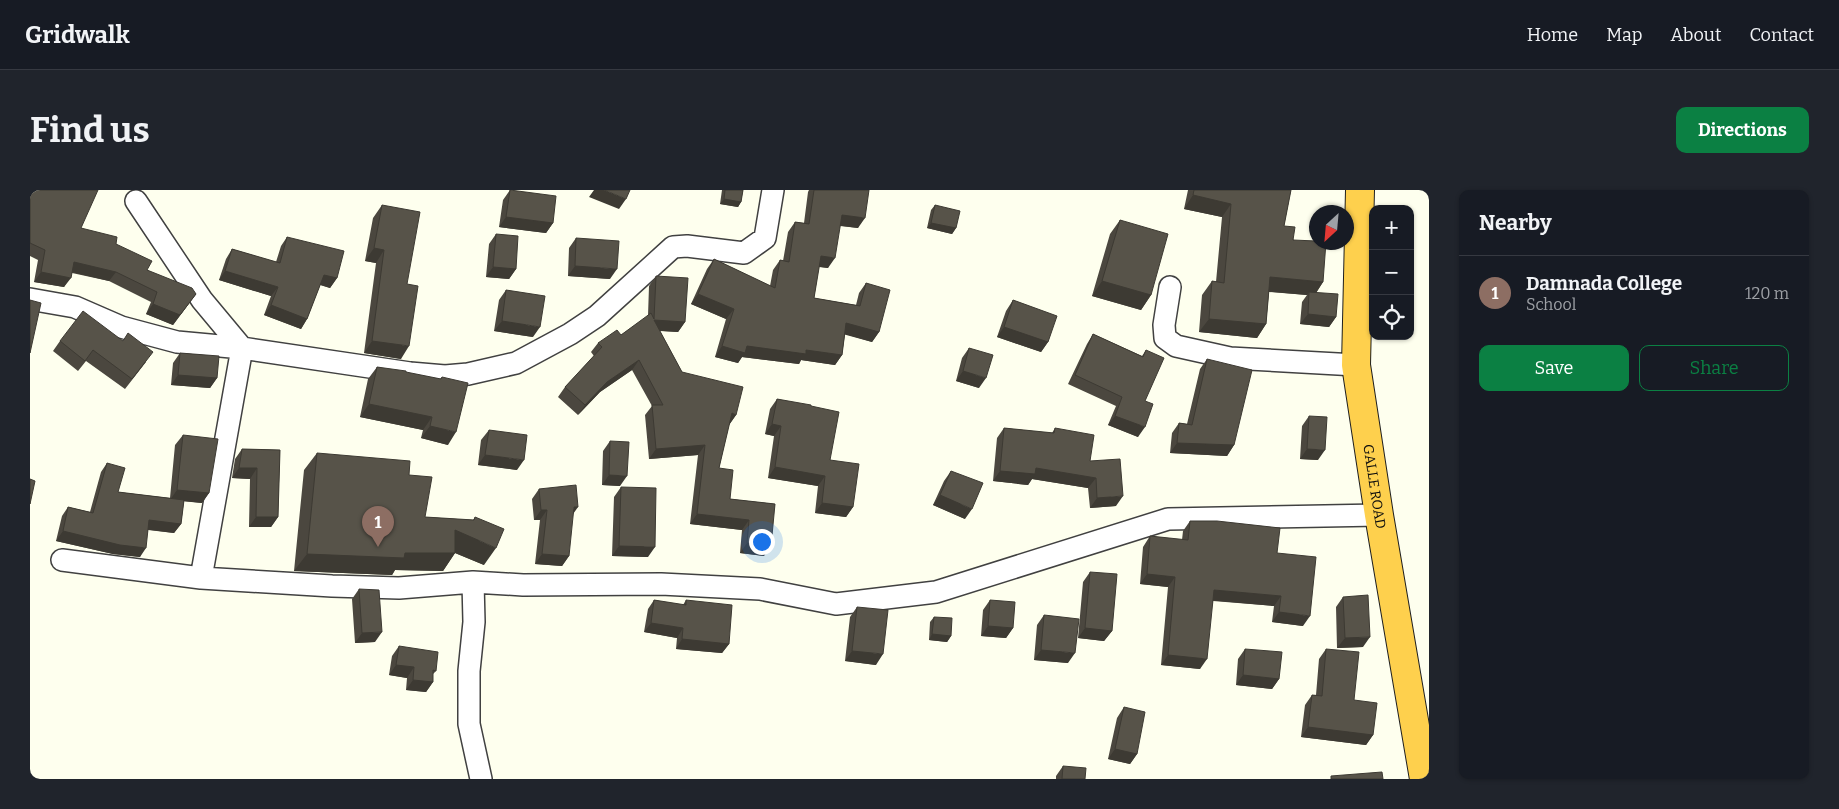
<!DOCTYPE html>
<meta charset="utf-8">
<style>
:root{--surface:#171b24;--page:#20242c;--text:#f1f3f6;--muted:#9ea1a6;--line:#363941;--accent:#0b8043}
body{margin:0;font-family:Bitter,serif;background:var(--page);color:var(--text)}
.controls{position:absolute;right:15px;top:15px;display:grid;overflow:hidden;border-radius:10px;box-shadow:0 1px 4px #0004}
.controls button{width:45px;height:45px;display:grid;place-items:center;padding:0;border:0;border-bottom:1px solid var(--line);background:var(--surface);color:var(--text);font:25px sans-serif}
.compass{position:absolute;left:1279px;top:15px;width:45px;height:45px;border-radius:50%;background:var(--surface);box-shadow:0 1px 4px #0004;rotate:206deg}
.you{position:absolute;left:731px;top:351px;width:18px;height:18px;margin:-12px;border:4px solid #fff;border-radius:50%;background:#1a73e8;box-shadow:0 0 0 8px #1a73e833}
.badge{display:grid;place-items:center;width:32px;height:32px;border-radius:50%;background:var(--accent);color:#fff;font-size:16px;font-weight:700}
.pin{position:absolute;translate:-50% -41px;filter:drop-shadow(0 1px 2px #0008)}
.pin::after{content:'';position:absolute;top:26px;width:18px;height:15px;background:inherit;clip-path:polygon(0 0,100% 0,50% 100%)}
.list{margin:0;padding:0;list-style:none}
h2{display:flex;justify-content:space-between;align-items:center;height:65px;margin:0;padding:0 20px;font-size:21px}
h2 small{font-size:16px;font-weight:400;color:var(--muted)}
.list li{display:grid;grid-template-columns:32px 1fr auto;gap:15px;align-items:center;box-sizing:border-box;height:75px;padding:0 20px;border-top:1px solid var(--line)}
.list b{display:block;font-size:19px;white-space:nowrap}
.list p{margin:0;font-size:16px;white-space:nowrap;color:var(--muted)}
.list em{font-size:16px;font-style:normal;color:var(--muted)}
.actions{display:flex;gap:10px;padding:15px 20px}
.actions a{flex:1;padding:11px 0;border:1px solid var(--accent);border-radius:10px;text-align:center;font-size:18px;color:var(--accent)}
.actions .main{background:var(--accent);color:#fff}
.icon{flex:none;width:28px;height:28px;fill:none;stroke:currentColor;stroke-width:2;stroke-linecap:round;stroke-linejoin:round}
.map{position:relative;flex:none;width:1399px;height:589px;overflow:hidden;border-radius:10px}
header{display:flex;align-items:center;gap:30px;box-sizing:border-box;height:70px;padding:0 25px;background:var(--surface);border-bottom:1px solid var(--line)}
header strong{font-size:24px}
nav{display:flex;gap:28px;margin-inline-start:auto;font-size:18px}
.intro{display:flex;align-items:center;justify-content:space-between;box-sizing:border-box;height:120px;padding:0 30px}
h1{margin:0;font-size:35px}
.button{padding:12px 22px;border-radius:10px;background:var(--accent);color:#fff;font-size:18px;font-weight:700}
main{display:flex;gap:30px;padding:0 30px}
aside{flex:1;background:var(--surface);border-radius:10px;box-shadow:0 1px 4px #0004}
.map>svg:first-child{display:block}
</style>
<header>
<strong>Gridwalk</strong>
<nav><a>Home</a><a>Map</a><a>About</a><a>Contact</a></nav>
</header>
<div class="intro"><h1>Find us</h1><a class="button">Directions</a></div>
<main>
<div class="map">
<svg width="1399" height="589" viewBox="0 0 1399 589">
<rect width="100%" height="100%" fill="#feffee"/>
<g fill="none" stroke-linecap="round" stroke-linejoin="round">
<defs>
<path id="minor" d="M106 11 172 110 212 158 380 183 415 186 438 184 486 173 540 144 567 126 643 57 657 56 714 63 735 48 743 0
M1140 97 1134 135 1135 148 1146 156 1200 168 1326 175
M0 109 45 117 91 137 147 152 212 158 171 388
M32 370 171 388 302 396 369 398 443 392 493 395 631 394 730 399 806 414 906 402 1138 329 1349 325
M443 392 444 432 439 481V534L451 589"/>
<g id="highway">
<path id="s1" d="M1330 0 1326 175 1349 325 1394 589"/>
</g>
</defs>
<use href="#minor" stroke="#414141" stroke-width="24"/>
<use href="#highway" stroke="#1f1f1f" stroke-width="30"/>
<use href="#minor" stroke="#fff" stroke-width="21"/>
<use href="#highway" stroke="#fed04d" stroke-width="28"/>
</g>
<path fill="#4b473f" d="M0 0 51 38 86 54 117 80 166 104 143 135 116 124 121 112 79 91 42 83 34 97 4 92 8 70 0 66Z
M480 0 523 33 516 43 469 37 473 10Z
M692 0H713L711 12 708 17 690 14Z
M779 0H839L828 38 810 36 798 78 789 77 784 108 826 115 829 103 836 93 849 142 842 152 815 144 812 165 805 175 771 170 769 174 712 167 708 173 685 167 696 129 661 114 677 79 684 69 740 96 743 80 750 70 753 71 758 42 765 32 774 33 778 2Z
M1158 0H1261L1254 36 1293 92 1286 103 1306 127 1299 137 1270 134 1272 112 1277 105 1239 102 1236 134 1227 148 1169 142 1172 105 1182 91 1186 92 1192 27 1154 19Z
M352 15 377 94 371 169 334 163 346 73 335 71 343 28Z
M905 15 926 38 922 44 897 38 901 20Z
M1090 30 1121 105 1111 120 1062 106 1080 44Z
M466 44 486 79 479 89 456 87 459 54Z
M257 47 307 88 300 98 290 95 277 129 271 139 234 125 241 106 189 90 196 69 202 59 246 72 251 56Z
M546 48 580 89 538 86 539 58Z
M626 86 655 132 648 142 630 141 652 182 706 225 699 235 689 278 700 309 745 314 734 366 710 363 712 340 660 334 668 265 619 269 615 225 622 216 602 180 570 202 548 225 528 207 535 197 564 166 561 162 568 153 591 145 618 126 619 96Z
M476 100 503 147 464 141 469 110Z
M983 110 1018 152 1011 162 967 147 976 121Z
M1063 144 1112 166 1116 160 1115 211 1108 247 1078 235 1086 216 1038 194 1057 154Z
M30 151H93L116 172 95 199 56 171 48 181 23 161Z
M939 158 949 198 926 191 932 168Z
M150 163 187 188 180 198 141 195 143 173Z
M1177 169 1204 255 1197 266 1140 263 1142 243 1149 233 1157 234 1170 179Z
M347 177 410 189 412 187 418 255 391 248 393 240 330 227 338 189Z
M747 209 781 216 800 270 823 317 816 327 785 323 788 296 738 288 744 246 735 244 740 219Z
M1279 226 1288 270 1270 269 1272 236Z
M974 238 1022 243 1025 238 1060 271 1086 316 1060 318 1058 298 1002 289 998 295 963 291 967 248Z
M459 240 487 280 448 275 451 250Z
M153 245 179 303 172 313 154 311 151 334 144 343 118 340 110 367 83 364 26 351 32 326 38 317 60 322 71 282 77 273 88 302 140 308 145 255Z
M580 251 590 296 572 295 573 261Z
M212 259 250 260 248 327 241 337H219L220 289 202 288 205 269Z
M287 263 395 327 443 330 445 327 454 375 425 363 413 381 365 380 362 385 264 381 274 280Z
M921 281 935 329 903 315 914 291Z
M591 297 618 367 582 366 584 307Z
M509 299 539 366 532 376 505 374 510 330H504L502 309Z
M1160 331 1247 363 1273 436 1242 432 1244 416 1183 411 1170 479 1131 475 1138 397 1110 394 1113 357 1120 346 1152 350 1153 341Z
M1060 382 1082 441 1074 451 1048 448 1053 392Z
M329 399 345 452 325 453 322 409Z
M1313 407 1333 457 1307 458 1306 417Z
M624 410 653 415 656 410 699 454 692 463 646 459 647 448 614 442 618 419Z
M960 410 983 438 976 448 951 446 953 420Z
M827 417 846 475 815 471 820 427Z
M1014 425 1038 473 1004 470 1007 435Z
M904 427 921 446 917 452 899 450 900 432Z
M369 456 406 481 403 484V492L396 502 376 500 377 488 359 485 362 466Z
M1215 459 1249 489 1242 499 1206 495 1208 469Z
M1296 459 1343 545 1336 555 1271 547 1275 515 1282 505H1286L1289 469Z
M1094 517 1107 564 1100 574 1078 569 1087 528Z
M1033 576 1055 589H1026V586Z"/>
<path fill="#3d3a33" d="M564 0H574L596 9 589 19 559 7Z
M1163 5 1201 14 1192 27 1154 19Z
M694 9 711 12 708 17 690 14Z
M812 25 835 28 828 38 805 35Z
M476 27 523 33 516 43 469 37Z
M901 33 926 38 922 44 897 38Z
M344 58 354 60 346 73 335 71Z
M791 66 805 68 798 78 784 76Z
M44 72 86 82 79 91 37 81Z
M545 76 587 79 580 89 538 86Z
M463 77 486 79 479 89 456 87Z
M195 81 248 97 241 106 189 90Z
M11 82 41 88 34 97 4 92Z
M294 85 307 88 300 98 288 94Z
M1240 87 1293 92 1284 106 1279 102 1277 105 1231 101Z
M1072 91 1121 105 1111 120 1062 106Z
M166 104 143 135 116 124 123 114Z
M668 104 704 119 696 129 661 114Z
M241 115 277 129 271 139 234 125Z
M1278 124 1306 127 1299 137 1270 134Z
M1179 129 1236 134 1227 148 1169 142Z
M624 130 655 132 648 142 618 140Z
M472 131 510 137 503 147 464 141Z
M816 133 849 142 842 152 809 143Z
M974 137 1018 152 1011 162 967 147Z
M342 151 379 156 371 169 334 163Z
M692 156H717L776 160 812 165 805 175 771 170 769 174 712 167 708 173 685 167Z
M609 170 602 180 570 202 548 225 555 215 577 192Z
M933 181 956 188 949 198 926 191Z
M148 185 187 188 180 198 141 195Z
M339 214 402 227 393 240 330 227Z
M702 223 706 225 699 235Z
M1085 226 1115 237 1108 247 1078 235Z
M742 234 751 236 744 246 735 244Z
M400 236 426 242 418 255 391 248Z
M1147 253 1204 255 1197 266 1140 263Z
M675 255 668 265 619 269 626 259Z
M1277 259 1295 260 1288 270 1270 269Z
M455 265 494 270 487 280 448 275Z
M745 277 795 286 788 296 738 288Z
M209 278H227L220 289 202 288Z
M1006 278 1066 288 1058 298 1002 289 998 295 963 291 970 281Z
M579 285 597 286 590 296 572 295Z
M147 300 179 303 172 313 140 310Z
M910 305 942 319 935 329 903 315Z
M1093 306 1086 316 1060 318 1067 308Z
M792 313 823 317 816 327 785 323Z
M544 317H548L541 327Z
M511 320H517L510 330H504Z
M667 324 719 330 712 340 660 334Z
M226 327H248L241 337H219Z
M119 330 151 334 144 343 113 339Z
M425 340 466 358 454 375 413 358Z
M33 341 116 358 110 367 83 364 26 351Z
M717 353 741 356 734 366 710 363Z
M589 356 625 357 618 367 582 366Z
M375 363H425L413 381 365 380 362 385 264 381 277 364Z
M512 364 539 366 532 376 505 374Z
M1117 384 1145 387 1138 397 1110 394Z
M1184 400 1251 406 1244 416 1177 410Z
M1249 422 1280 426 1273 436 1242 432Z
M621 433 653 438 647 448 614 442Z
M958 436 983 438 976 448 951 446Z
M1055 438 1082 441 1074 451 1048 448Z
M352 442 345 452 325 453 332 443Z
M902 444 921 446 917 452 899 450Z
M1340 447 1333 457 1307 458 1315 448Z
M652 449 699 454 692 463 646 459Z
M1011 460 1045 463 1038 473 1004 470Z
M822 461 853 464 846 475 815 471Z
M1138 465 1177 469 1170 479 1131 475Z
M366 475 384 477 377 488 359 485Z
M1213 485 1249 489 1242 499 1206 495Z
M383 490 403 492 396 502 376 500Z
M1278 537 1343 545 1336 555 1271 547Z
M1085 559 1107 564 1100 574 1078 569Z"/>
<path fill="#575349" stroke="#3d3a33" d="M0 0H68L51 38 87 47 86 54 122 71 117 80 162 98 166 104 150 125 123 114 127 102 86 82 44 72 41 88 11 82 15 60 0 53Z
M480 0 526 6 523 33 476 27Z
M574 0H600L596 9Z
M695 0H713L711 12 694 9Z
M784 0H839L835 28 812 25 805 68 791 66 784 108 830 116 836 93 860 100 849 142 816 133 812 165 776 160V164L717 156 715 163 692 156 704 119 668 104 684 69 745 98 750 70 759 72 765 32 779 34Z
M1164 0H1261L1254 36 1265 37 1263 50 1286 51V52H1296L1293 92 1240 87 1236 134 1179 129 1182 91 1194 93 1201 14 1163 5Z
M352 15 390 22 377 94 388 96 379 156 342 151 354 60 344 58Z
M905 15 930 21 926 38 901 33Z
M1090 30 1138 44 1121 105 1072 91Z
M466 44 488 46 486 79 463 77Z
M257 47 314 61 307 88 294 85 277 129 241 115 248 97 195 81 202 59 250 73Z
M546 48 589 51 587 79 545 76Z
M626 86 658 88 655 132 624 130 652 182 713 197 706 225 702 223 689 278 703 280 700 309 745 314 741 356 717 353 719 330 667 324 675 255 626 259 622 215H633L609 170 577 192 555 215 535 197 572 157 568 153 587 140 591 145 621 123 624 129Z
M476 100 515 106 510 137 472 131Z
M1279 102 1308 104 1306 127 1278 124Z
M0 110 11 113 0 163Z
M983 110 1027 126 1018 152 974 137Z
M53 121 93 151 98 143 123 162 102 189 63 160 55 171 30 151Z
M1063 144 1113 167 1116 160 1134 168 1115 211 1123 214 1115 237 1085 226 1092 207 1045 185Z
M939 158 963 165 956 188 933 181Z
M150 163 189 166 187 188 148 185Z
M1177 169 1222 180 1204 255 1147 253 1149 233 1162 235Z
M347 177 376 181V182L411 189 412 187 438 193 426 242 400 236 402 227 339 214Z
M747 209 781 215V216L809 222 800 270 829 274 823 317 792 313 795 286 745 277 751 236 742 234Z
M1279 226 1297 227 1295 260 1277 259Z
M974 238 1024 243 1025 238 1064 245 1060 271 1090 269 1093 306 1067 308 1066 288 1006 278 1005 284 970 281Z
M459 240 497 245 494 270 455 265Z
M153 245 188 249 179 303 147 300Z
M580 251 599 252 597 286 579 285Z
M212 259 250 260 248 327H226L227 278H209Z
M287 263 380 271 379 285 402 287 395 327 444 330 445 327 474 339 466 358 425 340V363H375L374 368 277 364Z
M77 273 95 278 88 302 154 310 151 334 119 330 116 358 90 355 33 341 38 317 63 323Z
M921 281 953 293 942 319 910 305Z
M0 289 5 291 0 314Z
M546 295 548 317H544L539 366 512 364 517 320H511L509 299Z
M591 297 626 298 625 357 589 356Z
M1160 331H1187L1250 338 1247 363 1286 367 1280 426 1249 422 1251 406 1184 400 1177 469 1138 465 1145 387 1117 384 1120 346 1158 350Z
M1060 382 1087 384 1082 441 1055 438Z
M329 399 349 400 352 442 332 443Z
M1338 405 1340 447 1315 448 1313 407Z
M624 410 656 415V410L702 415 699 454 652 449 653 438 621 433Z
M960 410 985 412 983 438 958 436Z
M827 417 858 420 853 464 822 461Z
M1014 425 1049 429 1045 463 1011 460Z
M904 427 922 428 921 446 902 444Z
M369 456 408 462 406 481 403 480V492L383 490 384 477 366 475Z
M1215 459 1252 462 1249 489 1213 485Z
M1296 459 1329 462 1324 510 1347 513 1343 545 1278 537 1282 505 1292 506Z
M1094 517 1115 522 1107 564 1085 559Z
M1033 576 1056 578 1055 589H1032Z
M1352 582 1353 589H1301V586Z"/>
<g text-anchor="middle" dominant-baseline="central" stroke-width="5" stroke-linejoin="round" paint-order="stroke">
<g font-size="14" fill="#0e0e0e" stroke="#fff">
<text stroke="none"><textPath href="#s1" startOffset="298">GALLE ROAD</textPath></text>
</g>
</g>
</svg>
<div class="controls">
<button>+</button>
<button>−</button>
<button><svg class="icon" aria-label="locate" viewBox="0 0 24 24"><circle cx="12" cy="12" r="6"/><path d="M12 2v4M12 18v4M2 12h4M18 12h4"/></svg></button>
</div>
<svg class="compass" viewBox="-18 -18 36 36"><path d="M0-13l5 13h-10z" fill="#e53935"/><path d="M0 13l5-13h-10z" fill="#9ea1a6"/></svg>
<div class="you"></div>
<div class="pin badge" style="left:348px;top:357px;background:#8d6e63">1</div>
</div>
<aside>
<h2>Nearby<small></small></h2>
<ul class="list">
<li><span class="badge" style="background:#8d6e63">1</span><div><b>Damnada College</b><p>School</p></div><em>120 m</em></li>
</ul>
<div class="actions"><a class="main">Save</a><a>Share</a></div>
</aside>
</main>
